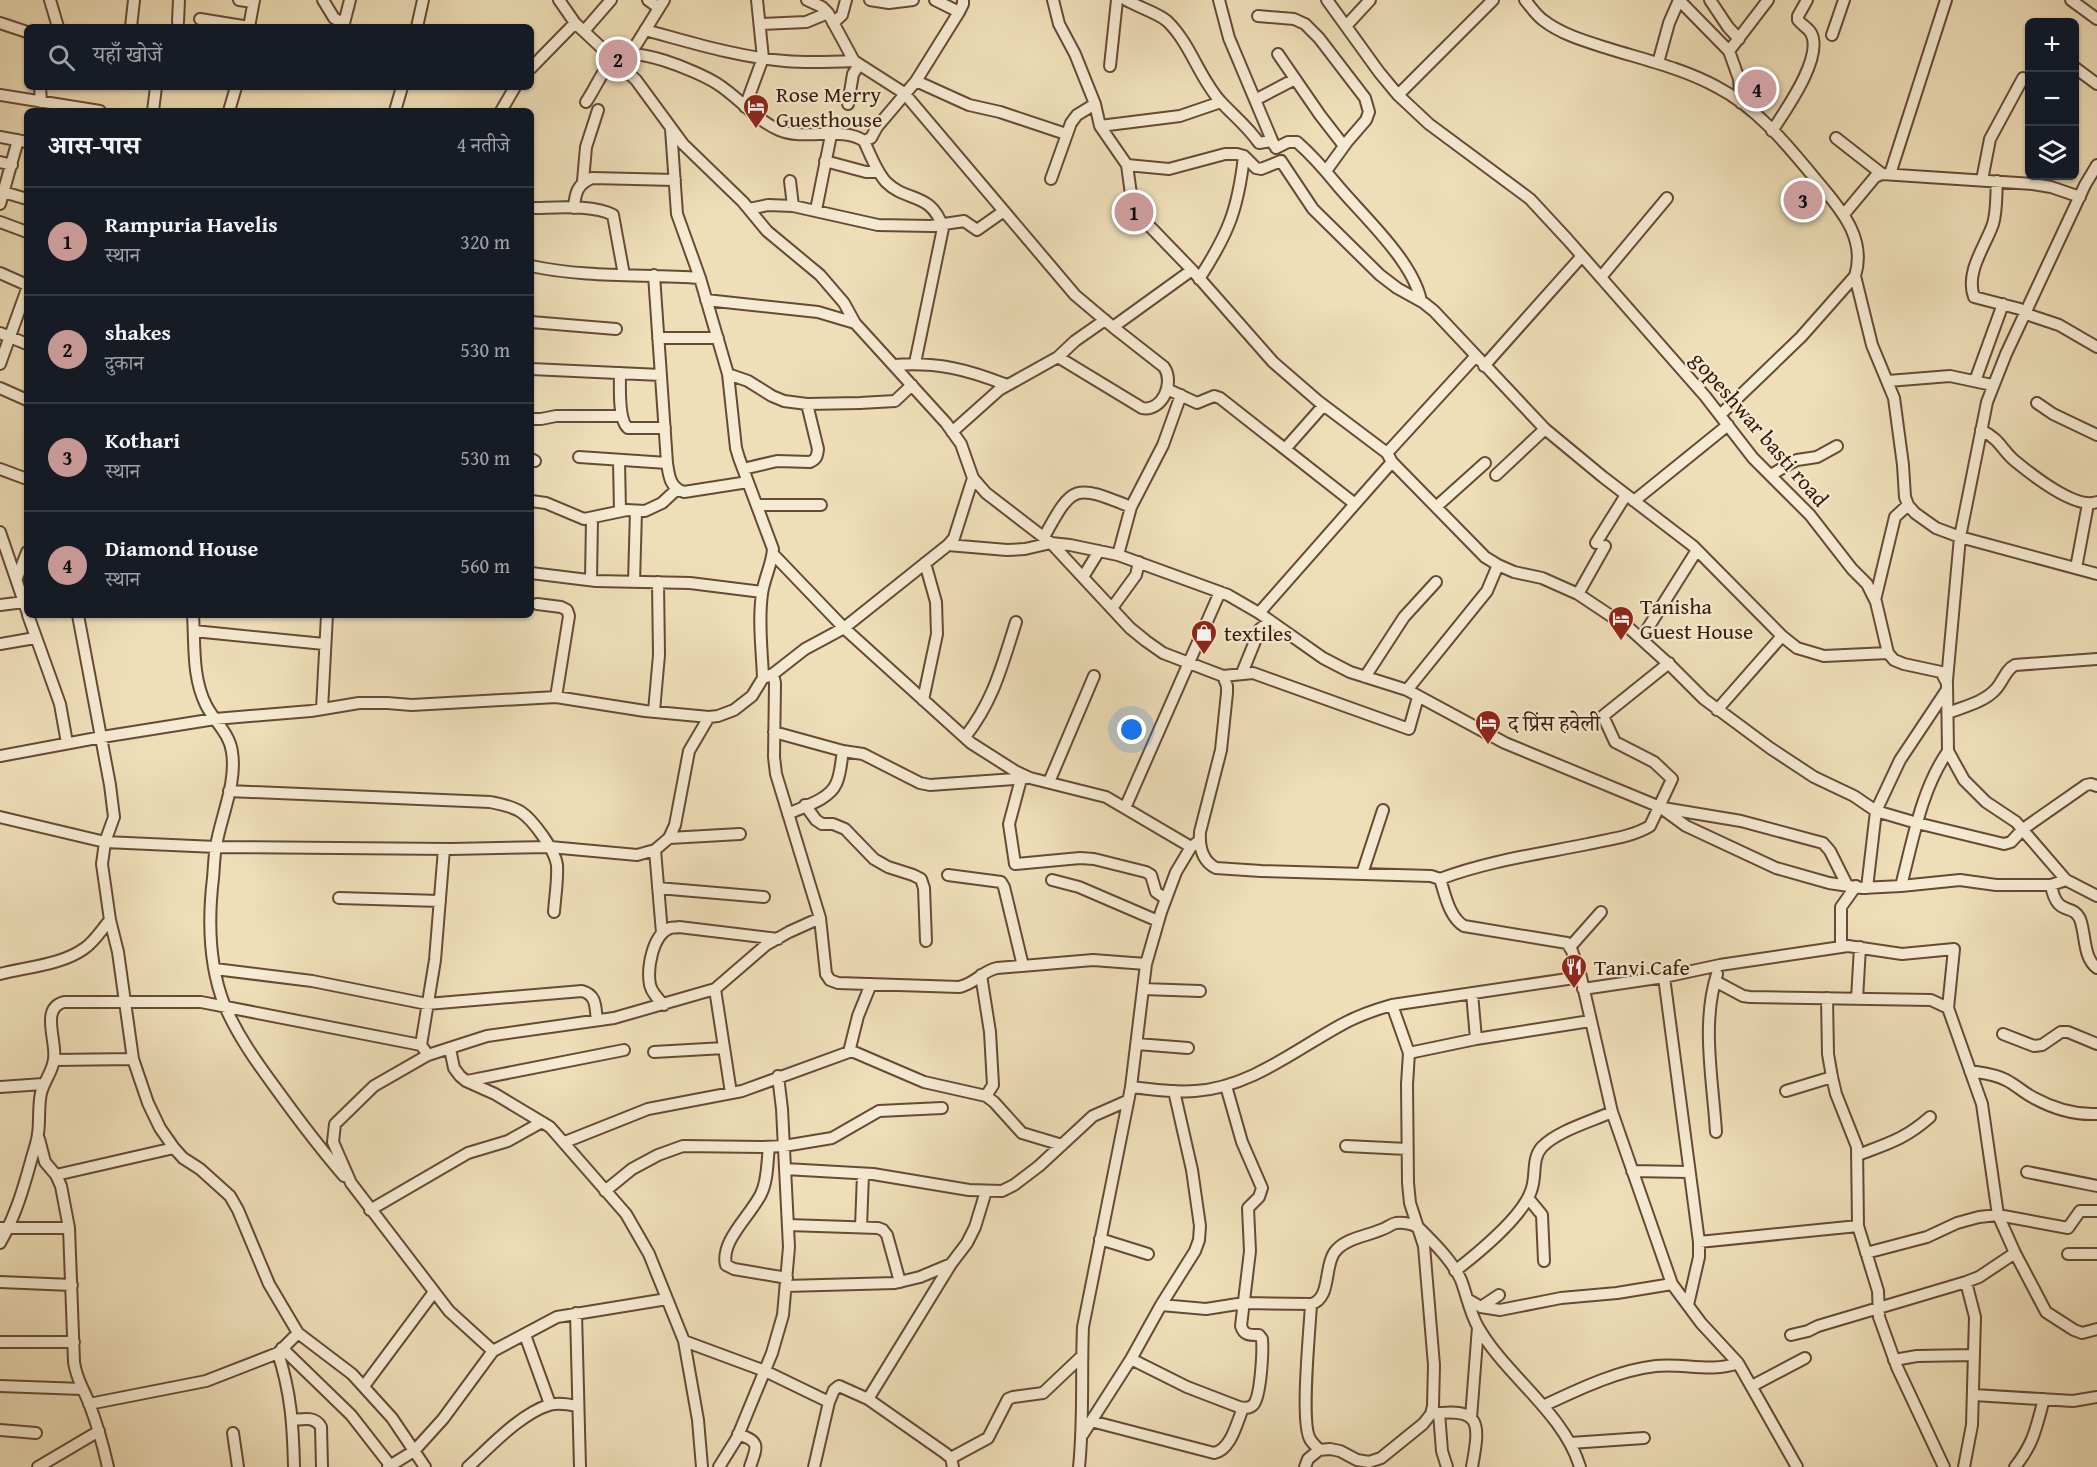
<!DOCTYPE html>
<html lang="hi">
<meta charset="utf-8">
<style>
:root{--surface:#171b24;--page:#20242c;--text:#f1f3f6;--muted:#9ea1a6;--line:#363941;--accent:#c59692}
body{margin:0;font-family:"Gentium Book Plus","Noto Serif Devanagari",serif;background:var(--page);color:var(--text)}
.controls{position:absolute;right:18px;top:18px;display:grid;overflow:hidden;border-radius:9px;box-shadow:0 2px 4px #0004}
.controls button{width:54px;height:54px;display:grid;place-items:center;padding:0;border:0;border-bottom:2px solid var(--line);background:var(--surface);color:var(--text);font:30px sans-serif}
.you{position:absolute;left:1132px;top:730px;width:21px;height:21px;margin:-15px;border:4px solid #fff;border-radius:50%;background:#1a73e8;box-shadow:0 0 0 9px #1a73e833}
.badge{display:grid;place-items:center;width:39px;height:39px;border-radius:50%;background:var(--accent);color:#111;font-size:20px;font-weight:700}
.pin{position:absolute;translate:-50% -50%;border:3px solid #fff;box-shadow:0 2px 6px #0006}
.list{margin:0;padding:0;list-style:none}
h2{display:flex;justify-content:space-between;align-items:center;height:78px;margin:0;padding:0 24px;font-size:26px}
h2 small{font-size:20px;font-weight:400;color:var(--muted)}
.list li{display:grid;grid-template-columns:39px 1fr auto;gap:18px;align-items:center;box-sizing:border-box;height:108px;padding:0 24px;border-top:2px solid var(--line)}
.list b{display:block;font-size:22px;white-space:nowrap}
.list p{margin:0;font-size:20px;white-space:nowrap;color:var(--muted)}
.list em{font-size:20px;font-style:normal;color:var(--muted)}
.icon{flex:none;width:33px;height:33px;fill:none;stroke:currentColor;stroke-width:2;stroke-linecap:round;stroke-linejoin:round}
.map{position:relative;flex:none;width:2097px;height:1467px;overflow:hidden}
.search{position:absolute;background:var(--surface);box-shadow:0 2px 4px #0004;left:24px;top:24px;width:510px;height:66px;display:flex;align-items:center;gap:15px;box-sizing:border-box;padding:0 21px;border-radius:9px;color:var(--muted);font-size:22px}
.panel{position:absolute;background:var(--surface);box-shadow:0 2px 4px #0004;left:24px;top:108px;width:510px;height:510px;border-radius:9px}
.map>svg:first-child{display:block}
</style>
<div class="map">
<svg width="2097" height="1467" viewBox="0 0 2097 1467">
<rect width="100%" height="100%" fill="#efdfb9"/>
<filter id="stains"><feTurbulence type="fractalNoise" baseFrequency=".00333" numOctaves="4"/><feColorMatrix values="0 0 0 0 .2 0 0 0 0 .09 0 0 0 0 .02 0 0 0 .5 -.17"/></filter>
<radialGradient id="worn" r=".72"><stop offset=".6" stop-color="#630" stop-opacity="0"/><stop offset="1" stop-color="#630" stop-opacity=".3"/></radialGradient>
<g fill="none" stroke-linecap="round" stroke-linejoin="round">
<defs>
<path id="minor" d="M50 0 58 27
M239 0 253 2
M323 0 334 18 344 24
M559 0 575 23 636 80 683 144 743 202 767 231 820 275 844 303 855 323 946 423 961 444 973 478 986 493 1051 543 1130 628 1146 641 1163 653 1223 676 1227 686V693L1221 750 1200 832C1199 847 1202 861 1216 868L1261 871 1431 876 1440 879C1445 894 1449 917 1464 926L1567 943 1572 951 1581 977 1612 1112 1672 1284 1701 1323 1738 1363 1797 1467
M648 0 659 8
M807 0 822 7 828 13 854 61 904 93 1075 295 1113 327 1192 270
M870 0 889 3 913 0
M935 0 959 12
M1053 0 1059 24 1075 54 1095 104 1100 126 1127 165 1133 209 1192 270 1273 362 1318 401 1387 453 1392 462 1485 557 1498 565 1514 572 1542 578 1578 594 1629 628 1672 667 1704 699 1770 748 1814 777 1854 796 1876 811 1917 823 2004 844 2011 842 2023 829 2086 785 2091 784 2097 786
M1126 0C1138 7 1158 13 1167 21 1191 44 1199 78 1221 102 1234 116 1248 127 1259 143L1271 141
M1219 0 1229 38 1274 145
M1327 0 1379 72 1398 95 1429 124 1530 199 1568 240 1705 396 1753 458 1810 515 1852 569 1867 584 1876 602 1888 653 1894 660 1904 664 1941 672 1947 683 1948 751 1964 780 1986 802 2016 822 2066 880 2097 896
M1525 0C1531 7 1536 15 1543 20 1562 35 1588 42 1610 49 1646 60 1684 69 1717 87 1760 109 1792 151 1822 187 1844 213 1866 241 1855 276L1801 337 1720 415
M1679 0 1729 51 1739 79 1741 103
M1710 0 1728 27 1739 39
M2071 0 2097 19
M1258 16 1294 19 1305 24 1319 38 1365 98 1369 112 1366 120 1347 142 1326 171
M200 19 249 27 254 0
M178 22 179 0
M0 23 27 32
M833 23 842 15 846 0
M760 24 806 22 828 13
M1346 26 1370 0
M131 27 134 0
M343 27 350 0
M417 27 423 0
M645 30C690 42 737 57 785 61 807 63 831 62 854 61
M584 31 611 0
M1832 35 1844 0
M1729 51 1768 0
M631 53 664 0
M1278 54 1320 115 1344 146
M1658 63 1669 23 1679 0
M1110 66 1117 0
M2074 67 2097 84
M531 68 575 23
M916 81 969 105 1000 112 1066 134
M40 87 41 102
M0 95 100 111
M1398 95 1493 0
M1255 100 1295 79
M586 102C595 89 602 71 613 59 630 42 698 72 716 83 739 97 754 119 779 130 805 141 842 126 864 141L871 138 877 127 916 81 959 12 963 4V0
M848 104 853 74 859 65
M745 107 763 58 757 0
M153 111 156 87
M229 111 236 87
M395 111 402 87
M501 111 515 87
M1100 126 1180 116 1221 102
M671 129 677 214 700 278 728 374 736 448 739 458 773 549C772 565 764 578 762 594 758 621 762 650 763 678
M1772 131C1785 111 1824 57 1811 33 1808 28 1802 25 1798 20V16L1807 0
M0 137 27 142
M1836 138 1882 174
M864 141C870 154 876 171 886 182 907 203 931 191 943 228L915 363
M1276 148 1288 142H1297C1313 156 1325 170 1338 186 1364 217 1413 261 1421 301
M825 161 866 172H879
M0 162 12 165
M1127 165 1169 169 1225 154H1237L1244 156 1256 168 1261 169 1281 161 1313 209 1380 275 1397 288 1424 303 1434 311 1545 429 1603 477 1693 546 1782 636 1797 648 1824 656 1888 653
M1890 174 1946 0
M1051 179 1071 123 1077 115 1095 104
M1982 180 1990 139 2023 78
M583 181 586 147 598 110
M790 181 793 206 878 225 931 226 964 221 977 230 1004 211
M1997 181C1996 195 1997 211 1993 224 1985 247 1965 272 1974 297L2020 309 2032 316 2059 325 2097 347
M0 191 27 199
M0 204 18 140
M531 208C554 208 593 204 613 215L624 275
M574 208C575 194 577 184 592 178L675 180
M749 209 768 205 793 206
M816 210 831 135
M1845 213 1875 177 1882 174 2033 184 2051 187 2080 197
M0 222 27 232
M531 266C587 278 643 274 700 278
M0 273 27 285
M654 275 667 463C669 476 670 488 684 492L748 482
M1855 276 1872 345 1894 398 1903 465 1905 497 1908 505 1915 513 1936 528 1960 537 2097 574
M1601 277 1667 198
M1199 279C1228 234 1238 210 1244 156
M706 300 818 312 855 323
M531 322 616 329
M0 333 27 344
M658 338H718
M1058 357 1142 408C1162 412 1175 383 1164 367L1113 327
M0 364 27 289
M894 365C938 362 966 369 1007 385
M1484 366 1582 256
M531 369 661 375
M620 373C620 387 618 420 628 428H665
M728 374 748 381 772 396 784 401 807 404 860 403 895 401 912 385
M1888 381 1950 376 1992 385
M1975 381 2003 304
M0 388 27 400
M1167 389 1197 403 1214 396 1220 398 1355 504
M2037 403 2053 414 2097 435
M531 419H541L556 416H622
M1981 430C2001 440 2001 449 2015 461 2032 475 2076 510 2097 502
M952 432 999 390 1058 357 1075 341 1105 320
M1285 449 1323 406
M1387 453 1475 357
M579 457 667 463
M531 459 535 461
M619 461 620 511
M0 469 27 479
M743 469 777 461 810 462C817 459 817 456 818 449L807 404
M1496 475 1545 429
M1771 475 1789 464 1797 460 1817 457 1837 446
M531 501 546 503 584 519 627 510 645 511 662 503 676 490
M1634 501 1728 425
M757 505H821
M1436 507 1485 463
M0 532 27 611
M1044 537C1073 484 1074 484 1131 507
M1596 543 1626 495
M948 545 1007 550 1025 549 1051 543 1070 545 1118 555 1228 595 1259 613 1323 658 1350 672 1407 690 1505 743 1660 807 1686 826 1776 868 1829 883 1862 888 1901 886 1960 880 1996 885H2051L2066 880
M773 554 844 628 971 743 1015 771 1030 778 1106 797 1191 847
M1118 555 1131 507 1163 445 1181 395
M2076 568 2088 504
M531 573 596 581 690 583 762 592
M1083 577 1099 551
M17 578 27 552
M591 580 592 518
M634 582 636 511
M1578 594 1605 546
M1875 600 1895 517 1908 505
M537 604 561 607 567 610 569 616 556 697
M0 605 24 602
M1112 608 1136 575 1139 562
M1259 613 1392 462
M28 615 60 704 67 743
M78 615 110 785 114 817 105 842 102 864 110 920 118 952 133 1059 148 1103 160 1128 174 1148 183 1158 200 1169 230 1196 238 1210 269 1284 298 1333 278 1353C291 1393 293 1425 294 1467
M193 615C195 645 192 677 206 705 214 721 230 734 232 752 237 783 221 816 216 846 214 857 214 868 213 878 208 920 209 965 224 1004 237 1035 257 1063 277 1090 298 1119 320 1148 344 1176
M194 631 324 644
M1641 639 1697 550
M0 644 35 638
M1242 673 1260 629 1270 621
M773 674 775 683 774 757 776 774 820 918 826 974 830 980 838 983 959 987C975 984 982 971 997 968L1093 960 1146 964
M1223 676 1253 673 1409 729 1418 697
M1365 677 1404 617 1436 582
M1947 680 1960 537 1987 402 2006 354 2085 185 2097 165
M1407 690 1487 591 1498 565
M923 700 937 634 936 602 925 563
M322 709 327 615
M1717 710 1782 636
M654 711 659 655 658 582
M1948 713C1963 707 1984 702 1995 690 2003 682 2005 670 2015 665L2097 659
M774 732 843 751 863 754 920 783 930 785 1027 778
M965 737C994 700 1002 665 1016 622
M0 756 102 737 215 719 311 711 359 703H387L412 705 556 697 645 711 709 717 718 716 734 710 752 696 763 678 773 674 805 649 844 628 948 545 954 538 973 478
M1021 779 1009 824 1015 864 1080 858 1094 859 1146 872 1151 875 1156 892 1166 899
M1049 782 1094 676
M229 791 490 802C500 804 512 806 521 812 533 820 555 850 557 865 558 880 555 897 554 912
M805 805 816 820 822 824H833L845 829 874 859 888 867 913 875 921 879 924 888 926 941
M1125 808 1220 592
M1663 808 1741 821 1823 843 1830 851 1847 885
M788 814C802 807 829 800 836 784 841 774 841 761 843 751
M0 817 105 842 216 847 451 849 550 847 637 855 655 850 669 838 675 825 689 751 709 717
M669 838 740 834
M655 850 662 933
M1362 874 1383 810
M948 875 1001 882 1004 887 1023 966
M1440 879C1487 861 1539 854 1588 844 1609 839 1632 837 1650 826L1672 779 1654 762 1615 742 1603 716 1669 663
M1052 880 1079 887 1158 921
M2051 885C2057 918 2072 902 2080 919 2086 935 2083 958 2097 968
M1901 886C1913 840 1921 790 1948 751
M658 888 764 897
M1867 888 1876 811 1900 760 1946 691
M339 898 440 901
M1570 947 1601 912
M1841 947V907L1856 886
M215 969 312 981 427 1004 582 991C597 995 595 1007 597 1020
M0 974C27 967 62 965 85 948 95 941 102 929 110 920
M981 975 990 1032 993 1085 986 1096
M1664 977 1699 1242V1257L1688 1305
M1715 981 1743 996 1750 997 1931 1000 1948 1008 1982 1104 1998 1215 2015 1253 2046 1312 2074 1330 2082 1333 2097 1329
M715 989 731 1093
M1143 989 1200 991
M1583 989 1664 977 1720 965 1848 946 1902 954 1954 949 1948 1008
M1472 993 1476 1039
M1827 998 1828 1054 1832 1077 1836 1094 1857 1147 1858 1226 1878 1291 1879 1317 1897 1367 1944 1467
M1857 999 1860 947
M664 1005C658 999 652 993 650 985 647 969 652 935 670 928 673 927 676 928 679 927L778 939
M2003 1034 2034 1046 2042 1045 2061 1032H2068L2097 1044
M1137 1044 1188 1048
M421 1045 435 960 444 849
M450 1049 454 1068 460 1076 466 1081 495 1094 550 1127 626 1214 649 1254 684 1341 698 1420 702 1467
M654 1052 724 1048
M849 1052 858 1016 871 984
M1409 1053 1476 1039 1590 1021
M54 1060 133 1059
M1970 1071C1982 1073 1995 1074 2006 1080 2016 1085 2024 1093 2034 1098 2054 1109 2074 1115 2097 1114
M467 1081 624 1050
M0 1087 43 1084
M1131 1087C1152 1089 1174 1093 1195 1091 1249 1088 1295 1050 1341 1025 1357 1016 1374 1010 1392 1005L1581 977
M1786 1091 1832 1077
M1716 1132C1713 1081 1701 1024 1717 974
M39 1139 45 1162 56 1175 61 1186 69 1228 74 1362C76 1378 83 1388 89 1403 97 1424 103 1445 108 1467
M565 1142 648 1109 742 1091 849 1052H854L924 1082 986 1096 994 1102 1022 1133 1062 1145
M1346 1146 1407 1149
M769 1147C767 1162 768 1180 761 1194 751 1215 720 1241 726 1265L734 1269 787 1278
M1858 1155C1889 1143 1905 1139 1930 1117
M785 1169 873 1174 969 1190 1002 1191 1014 1185 1039 1166 1093 1116 1127 1101
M1632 1171 1689 1172
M2027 1172 2097 1186
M56 1175 174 1148
M605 1191 632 1169 658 1155 683 1146 762 1147 784 1146 832 1138 879 1111 942 1108
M1528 1198 1542 1215 1544 1261
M370 1210 468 1153 508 1141 542 1122
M788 1225 878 1228 883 1230 887 1235 900 1282
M861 1227 863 1174
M0 1228H69
M1100 1239 1148 1254
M1699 1242 1858 1226
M0 1243C15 1217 23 1190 31 1161 33 1153 37 1143 38 1134 40 1120 38 1107 41 1093 44 1081 53 1071 54 1059 57 1041 40 1008 64 1002H201L421 1045 428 1055
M1866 1253 1927 1237 1957 1223 1979 1217 1998 1215 2068 1228 2080 1211H2097
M2068 1254H2097
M1455 1271C1477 1254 1522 1217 1531 1191 1537 1177 1531 1159 1542 1147 1557 1131 1592 1121 1612 1112
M0 1282 72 1285
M786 1286 895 1283 920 1277 951 1264
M1467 1299 1481 1307 1500 1310 1561 1298 1617 1293 1672 1284
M1311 1304C1310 1328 1300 1422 1310 1439 1312 1443 1317 1447 1319 1450
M1161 1305 1206 1309 1244 1303 1311 1304C1331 1299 1324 1268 1334 1253 1344 1238 1368 1236 1383 1229 1387 1228 1391 1224 1396 1223 1403 1222 1416 1224 1421 1230 1435 1244 1453 1262 1461 1280 1467 1296 1470 1313 1478 1327 1506 1376 1564 1413 1580 1467
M1481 1307 1499 1295
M576 1313 580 1467
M298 1333 352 1374 392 1418 425 1467
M525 1335 550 1404
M1791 1335 1808 1331 1818 1326 1966 1282 1979 1277 2015 1253
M684 1341 765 1371 829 1402 814 1467
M0 1342H74
M282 1348 351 1415 390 1465
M493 1351 449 1311 351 1183 333 1142 335 1124 374 1086 428 1055 487 1036 614 1018 715 989 766 945 789 932 820 918
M1131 1359 1187 1387 1239 1407C1244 1408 1249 1409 1253 1405 1261 1397 1263 1351 1262 1339L1259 1335C1251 1335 1244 1336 1241 1326L1250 1251 1248 1208 1259 1197 1262 1188 1242 1142 1226 1086
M1894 1360 1917 1356 1974 1355
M0 1386 82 1389
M364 1386 434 1292
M1752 1386 1805 1358
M1974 1395 2073 1401 2097 1397
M829 1402 834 1390 839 1386 868 1399
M89 1404 206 1381 278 1353
M1543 1406C1577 1390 1618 1370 1656 1366 1684 1363 1711 1373 1738 1363
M1439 1413 1442 1451 1447 1467
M1431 1414C1482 1407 1480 1423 1472 1467
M1471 1418 1478 1327
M293 1420C304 1419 315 1416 321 1427L322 1467
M1091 1421 1214 1453C1231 1450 1237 1422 1243 1408
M0 1430 36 1433
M233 1433 238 1467
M738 1434C761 1442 757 1446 750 1467
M1083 1434 1131 1359 1161 1305 1195 1251 1199 1240 1200 1226 1192 1170 1174 1091
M1570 1443 1644 1438
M951 1458 988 1438 1008 1399 1013 1397 1043 1393 1082 1356
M38 1467 99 1431
M388 1467 414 1451 443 1419 493 1351 557 1317 667 1299
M468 1467C490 1447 520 1414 549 1405 558 1402 568 1404 577 1406
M719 1467 737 1438 772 1353 783 1315 789 1247 782 1109 778 1076
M953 1467 951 1458 945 1453 868 1399 951 1264 967 1243 975 1227 986 1191
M1079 1467C1084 1420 1081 1373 1083 1327L1131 1087 1146 964 1161 912 1176 872 1191 847 1199 841
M1305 1467 1308 1459 1319 1450 1330 1449 1340 1451 1357 1460 1369 1462 1381 1458 1423 1424 1431 1414 1433 1406 1434 1365 1424 1246 1410 1203 1408 1183 1407 1084 1409 1053 1392 1005
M1964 1467 1972 1425 1975 1317 1966 1282
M2015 1467C2034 1443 2036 1428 2044 1399"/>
</defs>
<use href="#minor" stroke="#664a35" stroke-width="14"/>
<use href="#minor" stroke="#f5ead2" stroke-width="10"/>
</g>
<defs>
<symbol id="hotel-pin" viewBox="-11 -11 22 30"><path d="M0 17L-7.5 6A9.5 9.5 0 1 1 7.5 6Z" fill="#8f2418" stroke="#f5ead2"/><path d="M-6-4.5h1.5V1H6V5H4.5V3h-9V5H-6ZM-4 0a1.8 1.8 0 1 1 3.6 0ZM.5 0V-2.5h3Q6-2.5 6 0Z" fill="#fff"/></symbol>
<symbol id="shop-pin" viewBox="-11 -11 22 30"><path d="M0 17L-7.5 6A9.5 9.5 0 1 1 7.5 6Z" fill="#8f2418" stroke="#f5ead2"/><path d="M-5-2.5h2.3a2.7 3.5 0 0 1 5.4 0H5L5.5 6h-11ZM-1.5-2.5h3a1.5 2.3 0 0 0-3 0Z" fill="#fff"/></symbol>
<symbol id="restaurant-pin" viewBox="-11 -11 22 30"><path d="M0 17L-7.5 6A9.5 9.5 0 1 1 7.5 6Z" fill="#8f2418" stroke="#f5ead2"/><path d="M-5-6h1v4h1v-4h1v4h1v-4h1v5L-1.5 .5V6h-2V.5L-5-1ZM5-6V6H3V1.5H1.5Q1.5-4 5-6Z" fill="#fff"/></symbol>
</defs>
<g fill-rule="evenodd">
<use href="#hotel-pin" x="741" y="92" width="30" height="40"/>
<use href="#hotel-pin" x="1606" y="604" width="30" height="40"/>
<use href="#shop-pin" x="1189" y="618" width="30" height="40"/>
<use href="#hotel-pin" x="1473" y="708" width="30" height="40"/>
<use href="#restaurant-pin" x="1559" y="952" width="30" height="40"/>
</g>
<g text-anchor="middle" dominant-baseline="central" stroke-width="4.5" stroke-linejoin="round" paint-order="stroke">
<g font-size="22" fill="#391909" stroke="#f5ead2" text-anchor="start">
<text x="776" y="94">Rose Merry<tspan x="776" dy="25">Guesthouse</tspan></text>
<text x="1640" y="606">Tanisha<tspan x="1640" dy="25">Guest House</tspan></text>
<text x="1224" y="633">textiles</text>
<text x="1508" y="723">द प्रिंस हवेली</text>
<text x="1594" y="967">Tanvi Cafe</text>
</g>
<g font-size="22" fill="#391909" stroke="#f5ead2">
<text transform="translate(1760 429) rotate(49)">gopeshwar basti road</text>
</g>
</g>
<rect width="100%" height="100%" filter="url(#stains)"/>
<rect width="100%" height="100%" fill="url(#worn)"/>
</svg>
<div class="controls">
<button>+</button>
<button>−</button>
<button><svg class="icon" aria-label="layers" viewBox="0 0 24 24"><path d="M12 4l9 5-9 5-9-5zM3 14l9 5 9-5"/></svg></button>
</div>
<div class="you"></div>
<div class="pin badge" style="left:1134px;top:212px">1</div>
<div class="pin badge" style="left:618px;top:59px">2</div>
<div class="pin badge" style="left:1803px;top:200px">3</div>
<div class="pin badge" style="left:1757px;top:89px">4</div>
<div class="search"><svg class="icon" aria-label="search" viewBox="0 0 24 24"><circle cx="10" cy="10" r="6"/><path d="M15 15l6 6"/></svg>यहाँ खोजें</div>
<section class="panel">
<h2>आस-पास<small>4 नतीजे</small></h2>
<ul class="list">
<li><span class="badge">1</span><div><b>Rampuria Havelis</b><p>स्थान</p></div><em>320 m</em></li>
<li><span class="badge">2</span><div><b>shakes</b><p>दुकान</p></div><em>530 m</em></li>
<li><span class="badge">3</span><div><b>Kothari</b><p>स्थान</p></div><em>530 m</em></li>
<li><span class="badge">4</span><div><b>Diamond House</b><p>स्थान</p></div><em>560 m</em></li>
</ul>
</section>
</div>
